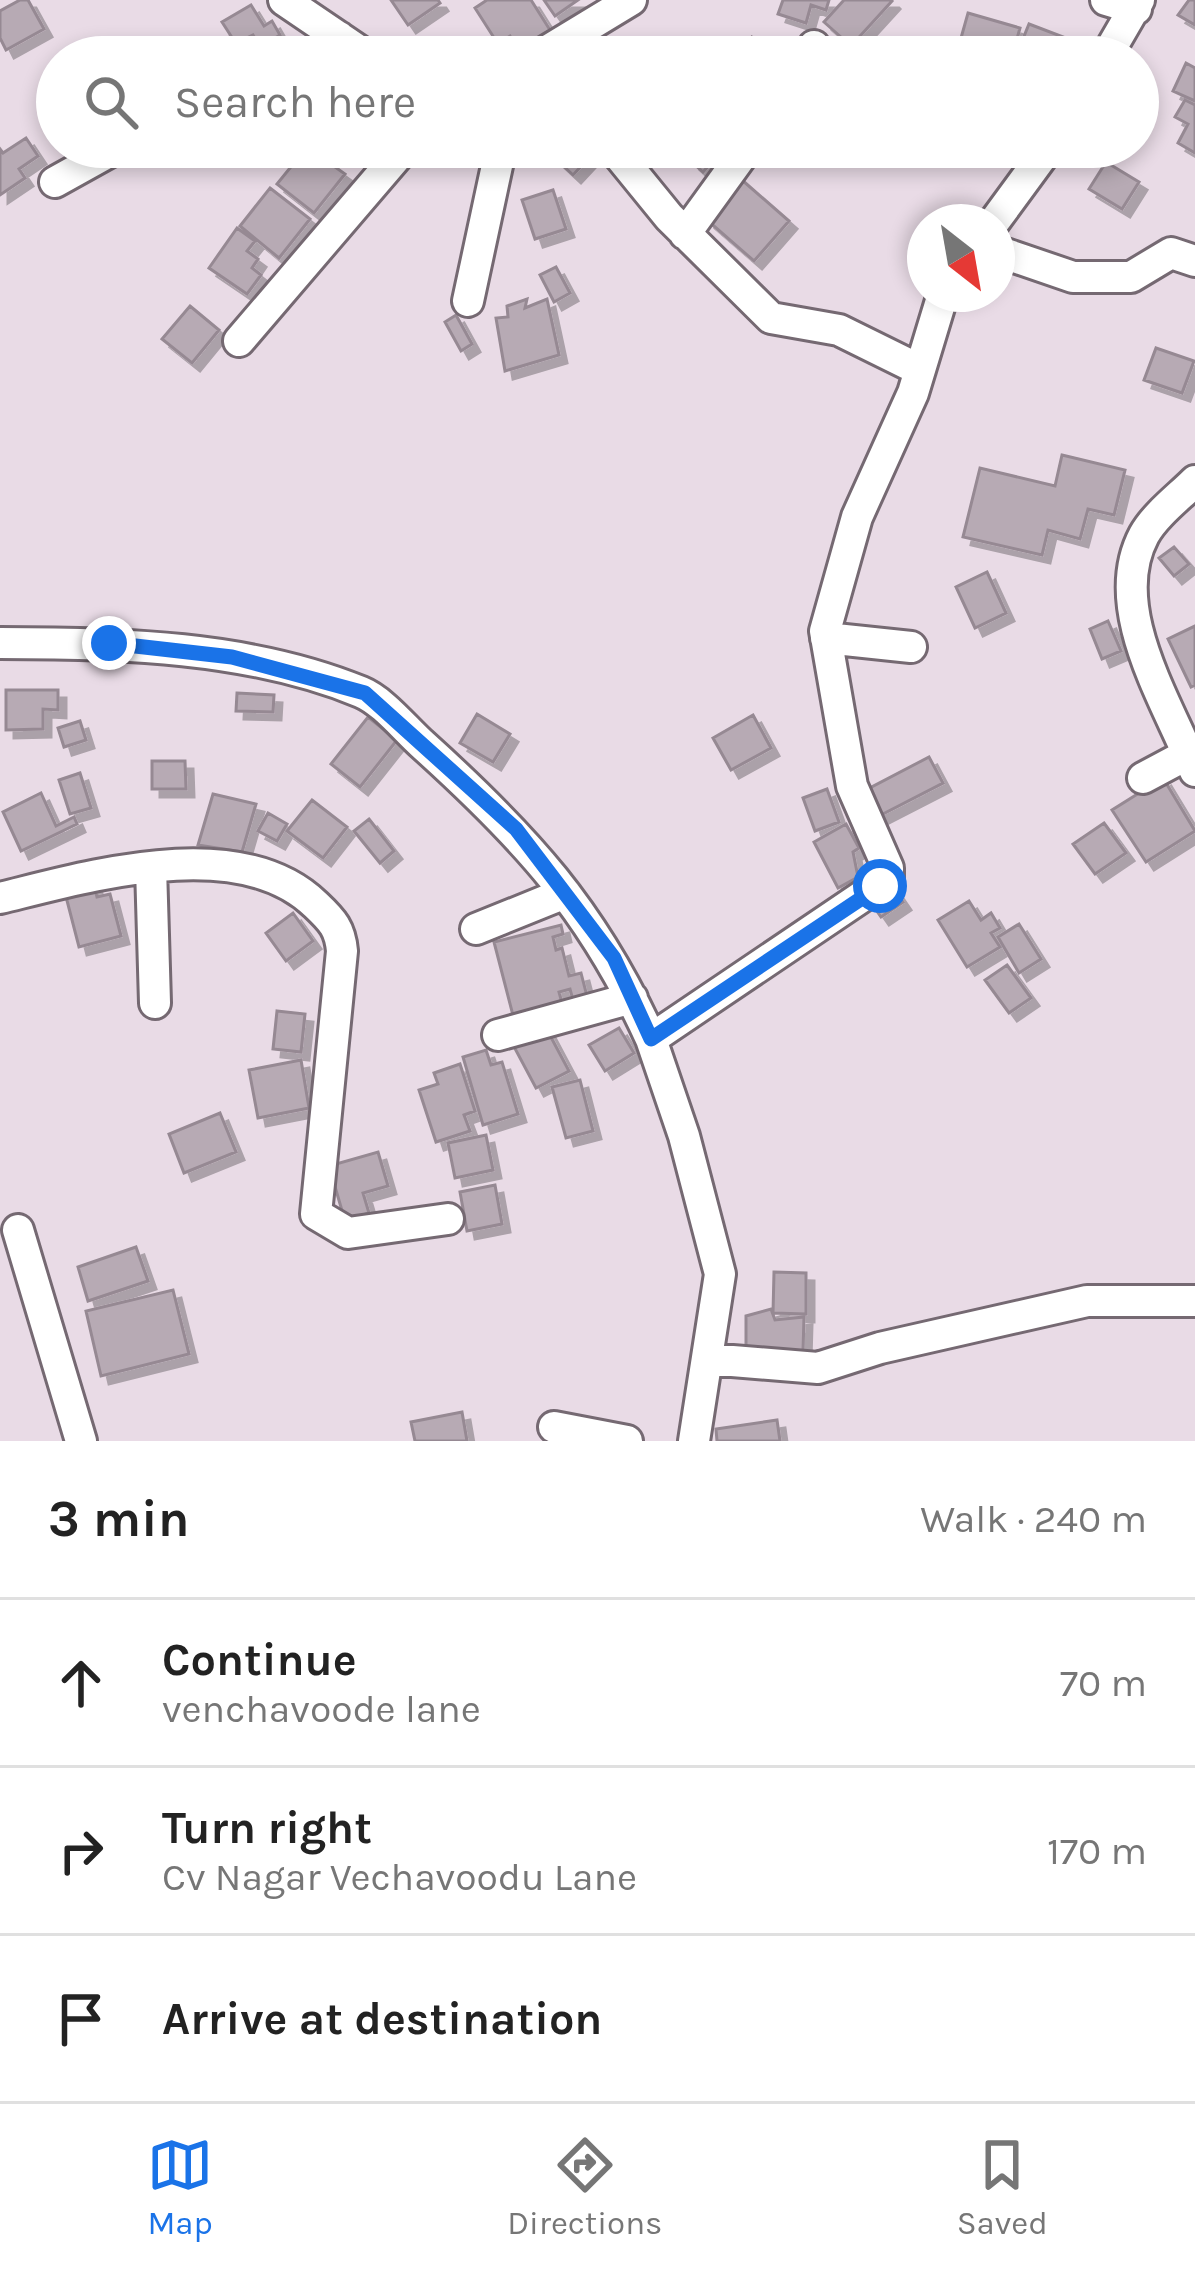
<!DOCTYPE html>
<meta charset="utf-8">
<style>
:root{--surface:#fff;--page:#f6f6f6;--text:#222;--muted:#767676;--line:#e0e0e0;--accent:#1a73e8}
body{margin:0;font-family:Karla,sans-serif;background:var(--page);color:var(--text)}
.compass{position:absolute;left:907px;top:204px;width:108px;height:108px;border-radius:50%;background:var(--surface);box-shadow:0 6px 18px #0003;rotate:149deg}
.stop{position:absolute;width:36px;height:36px;margin:-27px;border:9px solid #1a73e8;border-radius:50%;background:#fff}
.stop.end{background:#1a73e8;border-color:#fff;box-shadow:0 3px 12px #0008}
.list{margin:0;padding:0;list-style:none}
h2{display:flex;justify-content:space-between;align-items:center;height:156px;margin:0;padding:0 48px;font-size:51px}
h2 small{font-size:39px;font-weight:400;color:var(--muted)}
.list li{display:grid;grid-template-columns:78px 1fr auto;gap:36px;align-items:center;box-sizing:border-box;height:168px;padding:0 48px;border-top:3px solid var(--line)}
.list b{display:block;font-size:45px;white-space:nowrap}
.list p{margin:0;font-size:39px;white-space:nowrap;color:var(--muted)}
.list em{font-size:39px;font-style:normal;color:var(--muted)}
.icon{flex:none;width:66px;height:66px;fill:none;stroke:currentColor;stroke-width:2;stroke-linecap:round;stroke-linejoin:round}
.map{position:relative;flex:none;width:1195px;height:1441px;overflow:hidden}
.search{position:absolute;background:var(--surface);box-shadow:0 6px 18px #0003;left:36px;right:36px;top:36px;height:132px;display:flex;align-items:center;gap:30px;box-sizing:border-box;padding:0 42px;border-radius:66px;color:var(--muted);font-size:45px}
.sheet{height:660px;background:var(--surface)}
nav{display:flex;justify-content:space-around;align-items:center;box-sizing:border-box;height:168px;border-top:3px solid var(--line);background:var(--surface);font-size:33px;color:var(--muted)}
nav a{display:grid;justify-items:center;gap:6px}
nav .on{color:var(--accent)}
.map>svg:first-child{display:block}
</style>
<div class="map">
<svg width="1195" height="1441" viewBox="0 0 1195 1441">
<defs>
<filter id="shadow"><feDropShadow dx="8" dy="8" stdDeviation="0" flood-color="#0004"/></filter>
</defs>
<rect width="100%" height="100%" fill="#e9dbe6"/>
<path fill="#b7aab4" stroke="#968993" stroke-width="3" filter="url(#shadow)" d="M20 0H28L44 29 6 50 0 38V11Z
M391 0H438L440 3 408 25Z
M487 0H531L550 30 519 50 510 36 498 44 475 8Z
M544 0H578L555 16Z
M783 0H829L826 10 811 5 806 23 778 14Z
M844 0H891L892 1 851 46 824 22Z
M1189 0H1195V25L1178 15Z
M251 5 264 26 272 21 280 35 260 47 253 35 247 38 256 54 251 57H216L210 48 231 36 222 22Z
M968 13 1020 28 1012 57 967 53 971 41 961 38Z
M1029 24 1074 41 1068 57 1016 56Z
M752 37 777 48 773 57H743Z
M1186 63 1195 68V101L1173 91Z
M1185 100 1195 105V153L1178 143 1188 124 1175 117Z
M26 138 38 156 19 169 25 178 0 195V149L3 153Z
M307 147 345 174 314 213 277 184Z
M543 147H599L573 175Z
M705 147 718 155 703 172 692 162Z
M1106 162 1139 182 1122 209 1089 189Z
M742 180 789 221 754 261 707 220Z
M270 188 310 219 279 258 240 226Z
M553 190 566 229 535 239 522 200Z
M237 228 255 241 247 251 258 259 252 268 261 275 247 294 209 268Z
M556 267 570 293 554 302 540 275Z
M527 299 525 308 547 299 559 355 505 371 496 318 508 317 507 306Z
M190 306 219 330 192 363 162 339Z
M456 315 472 344 461 351 445 322Z
M1156 348 1194 361 1182 393 1144 380Z
M1062 455 1125 470 1114 515 1088 509 1080 539 1048 530 1042 555 963 537 980 468 1055 486Z
M1174 547 1189 564 1174 576 1159 558Z
M987 572 1006 613 975 628 956 587Z
M1108 621 1121 651 1102 659 1090 629Z
M1195 626V685L1191 687 1168 639Z
M6 690H58V710L43 709V729L6 730Z
M237 693 274 695 273 712 236 711Z
M477 714 510 734 493 762 460 743Z
M753 715 771 748 731 770 713 738Z
M368 717 397 740 360 787 331 764Z
M80 721 86 740 64 747 58 728Z
M929 757 943 783 879 816 866 790Z
M152 761H185L186 789H152Z
M80 773 91 808 70 814 59 780Z
M1163 778 1195 831 1146 862 1112 810Z
M827 789 839 822 815 831 803 798Z
M41 793 56 826 74 817 77 824 21 851 3 812Z
M213 794 256 804 242 852 198 845Z
M312 800 347 827 323 858 287 831Z
M268 813 287 824 277 841 258 831Z
M369 819 394 851 380 863 354 831Z
M1104 823 1126 853 1095 874 1073 844Z
M846 824 859 848 853 852 858 877 838 888 814 842Z
M93 881 97 897 110 894 121 936 79 947 64 889Z
M890 883 903 902 881 917 867 897Z
M969 901 981 920 991 913 1000 928 991 933 1000 947 967 967 938 920Z
M293 913 313 941 286 961 266 933Z
M1019 924 1041 959 1019 973 998 937Z
M561 925 563 934 553 937 556 950 562 948 569 976 581 973 590 1008 576 1011 570 989 559 992 565 1014 516 1027 494 942Z
M1007 965 1031 998 1009 1013 985 980Z
M277 1011 305 1014 301 1052 273 1049Z
M545 1026 569 1071 536 1088 512 1043Z
M619 1028 634 1053 605 1071 589 1045Z
M486 1050 491 1065 502 1062 518 1114 483 1125 463 1057Z
M301 1060 309 1108 258 1118 249 1070Z
M460 1064 475 1111 464 1115 470 1131 436 1142 419 1090 438 1084 434 1073Z
M580 1080 593 1131 566 1138 552 1087Z
M220 1113 236 1152 184 1173 169 1134Z
M486 1135 493 1170 455 1178 448 1143Z
M378 1152 388 1186 363 1193 369 1213 345 1221 329 1166Z
M495 1185 502 1224 467 1231 460 1192Z
M136 1247 148 1281 88 1301 78 1267Z
M774 1272 806 1273V1314L773 1313Z
M173 1290 189 1354 101 1376 86 1311Z
M771 1309 775 1320 804 1317 803 1351 746 1356V1316Z
M462 1412 467 1441H415L411 1422Z
M777 1420 780 1441H717L716 1429Z"/>
<g fill="none" stroke-linecap="round" stroke-linejoin="round">
<defs>
<path id="minor" d="M284 0 368 57
M1106 0 1136 9
M304 57 339 37
M537 57 631 0
M807 57 814 46
M1106 57 1139 0
M612 147 669 217 771 318 839 330 920 370
M55 182 118 147
M994 222 1049 147
M685 234 748 147
M997 251 1073 277H1131L1171 253 1195 261
M468 301 501 147
M239 341 405 147
M1195 481C1179 497 1155 515 1144 535 1105 608 1168 702 1195 771
M826 638 911 647
M0 643C119 643 249 646 361 692 383 701 405 729 423 745 526 838 593 911 651 1039
M1143 778 1188 754
M151 867 155 1003
M0 898C90 876 240 831 316 905 333 921 340 929 342 951L316 1214 348 1233 448 1219
M476 929 565 893
M498 1035 632 998
M18 1230 81 1441
M708 1359 818 1368 880 1348 1087 1301H1195
M554 1427 627 1441
M694 1441 720 1274 684 1136 651 1039 888 879V868L852 786 825 631 857 517 913 393 943 294"/>
</defs>
<use href="#minor" stroke="#756972" stroke-width="36"/>
<use href="#minor" stroke="#fff" stroke-width="30"/>
</g>
<g fill="none" stroke-linecap="round" stroke-linejoin="round">
<path stroke="#1a73e8" stroke-width="15" d="M109 643 232 657 365 693 516 829 614 958 651 1039 880 886"/>
</g>
</svg>
<svg class="compass" viewBox="-18 -18 36 36"><path d="M0-13l5 13h-10z" fill="#e53935"/><path d="M0 13l5-13h-10z" fill="#767676"/></svg>
<div class="stop" style="left:880px;top:886px"></div>
<div class="stop end" style="left:109px;top:643px"></div>
<div class="search"><svg class="icon" aria-label="search" viewBox="0 0 24 24"><circle cx="10" cy="10" r="6"/><path d="M15 15l6 6"/></svg>Search here</div>
</div>
<section class="sheet">
<h2>3 min<small>Walk · 240 m</small></h2>
<ul class="list">
<li><svg class="icon" aria-label="ahead" viewBox="0 0 24 24"><path d="M12 20V5M6 11l6-6 6 6"/></svg><div><b>Continue</b><p>venchavoode lane</p></div><em>70 m</em></li>
<li><svg class="icon" aria-label="right" viewBox="0 0 24 24"><path d="M7 20v-9h11M14 6l5 5-5 5"/></svg><div><b>Turn right</b><p>Cv Nagar Vechavoodu Lane</p></div><em>170 m</em></li>
<li><svg class="icon" aria-label="arrive" viewBox="0 0 24 24"><path d="M6 21V4h12l-3 4 3 4H6"/></svg><div><b>Arrive at destination</b></div></li>
</ul>
</section>
<nav>
<a class="on"><svg class="icon" aria-label="map" viewBox="0 0 24 24"><path d="M3 6l6-2 6 2 6-2v14l-6 2-6-2-6 2zM9 4v14M15 6v14"/></svg>Map</a>
<a><svg class="icon" aria-label="directions" viewBox="0 0 24 24"><path d="M12 3l9 9-9 9-9-9zM9 14v-3h6M13 9l2 2-2 2"/></svg>Directions</a>
<a><svg class="icon" aria-label="saved" viewBox="0 0 24 24"><path d="M7 4h10v16l-5-4-5 4z"/></svg>Saved</a>
</nav>
